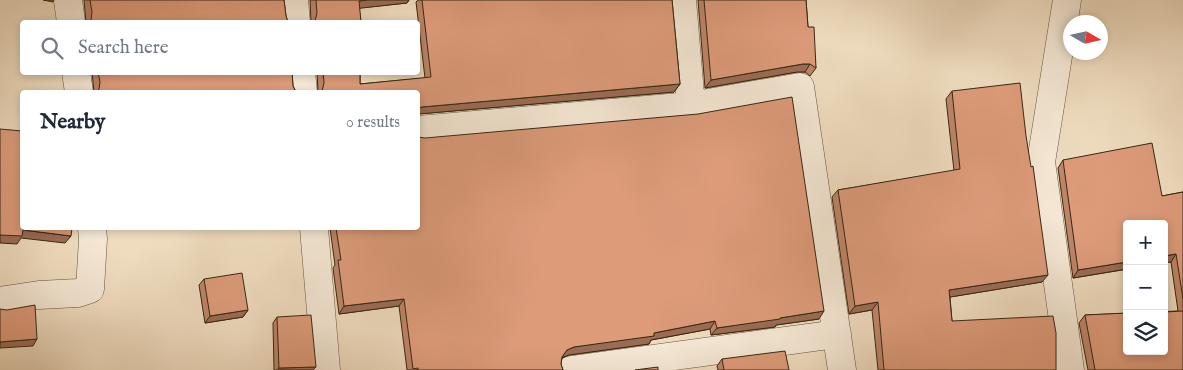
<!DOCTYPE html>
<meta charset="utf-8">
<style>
:root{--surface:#fff;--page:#f6f6f7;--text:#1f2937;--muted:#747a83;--line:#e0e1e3}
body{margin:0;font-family:"IM FELL English",serif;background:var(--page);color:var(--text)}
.controls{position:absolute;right:15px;bottom:15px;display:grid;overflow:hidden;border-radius:5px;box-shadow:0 2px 8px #0003}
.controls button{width:45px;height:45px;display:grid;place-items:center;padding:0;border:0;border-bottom:1px solid var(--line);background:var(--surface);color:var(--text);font:25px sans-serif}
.compass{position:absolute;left:1063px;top:15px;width:45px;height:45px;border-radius:50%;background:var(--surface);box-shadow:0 2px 8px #0003;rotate:99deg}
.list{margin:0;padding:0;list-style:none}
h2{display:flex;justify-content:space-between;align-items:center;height:65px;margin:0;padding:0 20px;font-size:21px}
h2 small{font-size:16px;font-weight:400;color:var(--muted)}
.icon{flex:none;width:28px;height:28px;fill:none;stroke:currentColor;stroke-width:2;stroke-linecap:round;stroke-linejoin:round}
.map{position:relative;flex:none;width:1183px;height:370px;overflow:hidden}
.search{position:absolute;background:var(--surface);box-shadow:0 2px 8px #0003;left:20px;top:20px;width:400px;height:55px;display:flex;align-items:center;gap:12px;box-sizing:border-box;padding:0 18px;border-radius:5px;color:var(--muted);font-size:19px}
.panel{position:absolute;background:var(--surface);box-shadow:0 2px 8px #0003;left:20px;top:90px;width:400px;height:140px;border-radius:5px}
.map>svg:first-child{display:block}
</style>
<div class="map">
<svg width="1183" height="370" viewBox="0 0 1183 370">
<rect width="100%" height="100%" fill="#efdcbf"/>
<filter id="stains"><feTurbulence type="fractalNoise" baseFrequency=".004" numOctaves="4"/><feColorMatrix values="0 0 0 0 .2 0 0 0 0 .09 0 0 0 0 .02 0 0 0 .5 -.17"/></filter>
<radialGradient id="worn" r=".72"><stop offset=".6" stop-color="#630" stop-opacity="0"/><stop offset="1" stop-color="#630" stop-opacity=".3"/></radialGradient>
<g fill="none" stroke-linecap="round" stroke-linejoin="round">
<defs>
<path id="street" d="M68 0 71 22
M294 0 296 22
M682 0 691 106
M1067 0 1041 162 1070 370
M76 72 79 92
M301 72 303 92
M418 130 691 106 800 87 842 370
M314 228 326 370
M0 301 39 295 78 293 90 289 93 239 92 228
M571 370 837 334"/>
</defs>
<use href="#street" stroke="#66543c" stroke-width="29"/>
<use href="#street" stroke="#f5e8d5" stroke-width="28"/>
</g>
<path fill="#be8569" stroke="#382711" d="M84 0H284L286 16 288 22H86Z
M310 0H409L407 3 359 8 361 22H311Z
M418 0H672L680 84 674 92 418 114V92H318L317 72H360V84L425 78 416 2Z
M698 0H806L808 27 816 68 810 76 805 72H797L705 88Z
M92 72H292L293 86 296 92H94Z
M952 91 1042 282 950 297 952 321 1056 370H878L872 310 849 314 832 197 838 190 954 171 946 99Z
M1063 160 1162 196 1183 192V370H1088L1079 323 1085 315 1178 311 1171 262 1073 278 1058 168Z
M330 228H418L819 319 776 325 775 327 711 335 710 329 651 340 649 344 569 355 562 358 561 364 563 370H407L399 306 339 314 333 268 335 265Z
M204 279 248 310 243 317 205 323 199 285Z
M277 317 316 367 313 370H274L273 323Z
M722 359 789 370H718L717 366Z"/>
<path fill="#9b6c55" stroke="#382711" d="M43 0H54L53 2Z
M367 0H409L407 3 353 9 359 1Z
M803 64H810L805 72H797L705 88 711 80Z
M680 84 674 92 418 114V108L422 107Z
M23 230 71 236 65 243 21 238 17 244 0 243V235Z
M1176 254 1171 262 1164 263V256Z
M1127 262V269L1073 278 1078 270Z
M1048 275 1042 282 944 298 949 290Z
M404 299 399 306 339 314 344 306Z
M878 302 872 310 849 314 855 306Z
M248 310 243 317 205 323 210 316Z
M824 311 819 319 776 325 775 327 711 335 717 328Z
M715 321 710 329 651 340 649 344 569 355 561 358 567 350 574 347 654 333Z
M37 339 33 346 0 348V342Z
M316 367 313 370H277L279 368Z"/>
<path fill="#dd9b7a" stroke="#382711" d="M90 0H284L286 16 288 22H89L91 20 92 12Z
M316 0H367L359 1 361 22H314L315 21 317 13Z
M422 0H672L680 84 422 107 418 108V92H321L322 91 324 83 323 72H360V84L431 77Z
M704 0H806L808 27H814L816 68 810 64H803L711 80Z
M98 72H292L293 86 296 92H97L99 89 100 82Z
M1020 83 1026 136 1031 167 1033 166 1048 275 949 290 952 321 1053 316 1056 333V370H884L878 302 855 306 838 190 960 169 952 91Z
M792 97 824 311 780 318V319L717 328 715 321 654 333V336L574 347 567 350 562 357 561 364 563 370H418V368L413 369 404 299 344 306 338 260H341L336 228H418V137L425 138 698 114Z
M0 129 22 131V228H72L71 236 23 230 22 236 0 235Z
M1152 143 1162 196 1183 192V299L1176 254 1164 256V224H1127V262L1078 270 1063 160Z
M242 273 248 310 210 316 204 279Z
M35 305 37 339 0 342V309L7 310Z
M1183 311V370H1095L1085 315 1127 313V351H1164V312Z
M311 315 316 367 279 368 277 317Z
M785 351 789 370H724L722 359Z
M658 367V370H635Z"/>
<rect width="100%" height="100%" filter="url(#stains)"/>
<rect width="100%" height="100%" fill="url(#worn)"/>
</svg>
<div class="controls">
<button>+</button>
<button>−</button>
<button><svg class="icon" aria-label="layers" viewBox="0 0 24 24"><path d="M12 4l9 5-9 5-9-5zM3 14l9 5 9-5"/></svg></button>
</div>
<svg class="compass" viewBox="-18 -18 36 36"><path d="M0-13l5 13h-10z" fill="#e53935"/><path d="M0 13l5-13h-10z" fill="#747a83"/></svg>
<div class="search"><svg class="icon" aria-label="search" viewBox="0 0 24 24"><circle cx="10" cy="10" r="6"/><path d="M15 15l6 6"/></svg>Search here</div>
<section class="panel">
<h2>Nearby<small>0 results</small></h2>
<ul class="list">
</ul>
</section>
</div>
